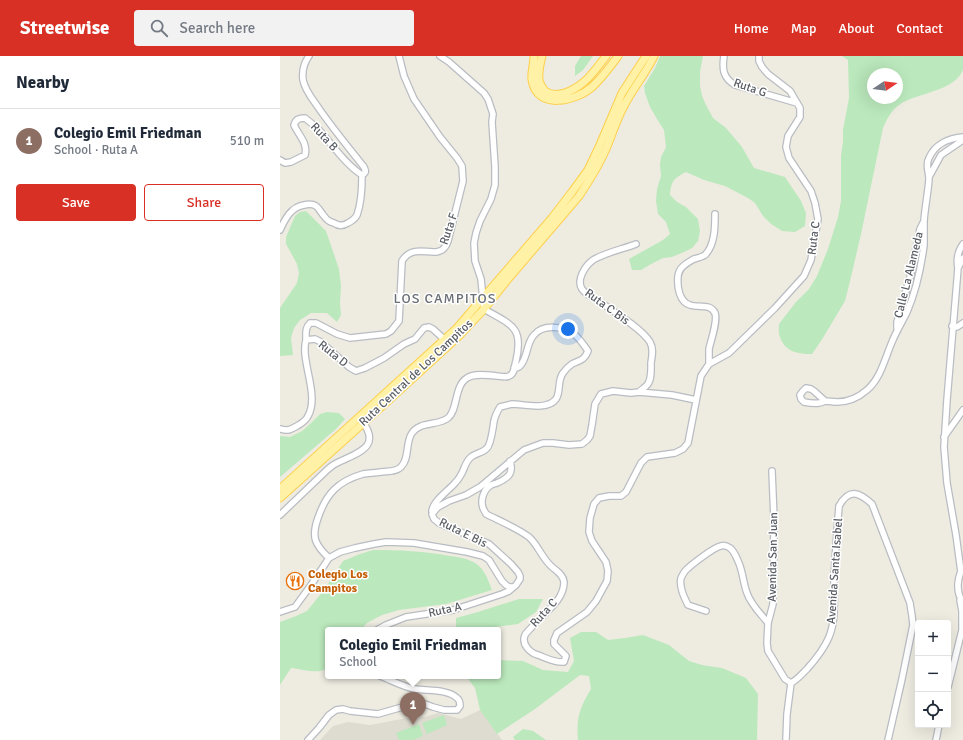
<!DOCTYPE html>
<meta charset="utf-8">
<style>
:root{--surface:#fff;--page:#f2f2f3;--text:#1f2937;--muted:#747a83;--line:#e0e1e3;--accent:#d93025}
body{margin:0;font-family:Signika,sans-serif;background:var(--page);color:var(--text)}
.controls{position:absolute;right:12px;bottom:12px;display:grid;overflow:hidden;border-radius:4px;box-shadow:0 4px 16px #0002}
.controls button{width:36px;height:36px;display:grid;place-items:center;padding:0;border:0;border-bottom:1px solid var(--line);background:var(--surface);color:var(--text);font:20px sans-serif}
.compass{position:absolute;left:587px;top:12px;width:36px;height:36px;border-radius:50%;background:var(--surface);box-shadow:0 4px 16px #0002;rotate:77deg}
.you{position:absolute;left:288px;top:273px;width:14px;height:14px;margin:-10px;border:3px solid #fff;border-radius:50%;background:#1a73e8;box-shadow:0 0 0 6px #1a73e833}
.badge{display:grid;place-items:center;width:26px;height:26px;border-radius:50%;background:var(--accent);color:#fff;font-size:13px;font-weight:700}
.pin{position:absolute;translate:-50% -33px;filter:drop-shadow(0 1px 2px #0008)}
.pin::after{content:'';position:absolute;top:21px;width:14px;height:12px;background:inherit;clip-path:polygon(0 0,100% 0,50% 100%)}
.popup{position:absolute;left:45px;top:571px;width:176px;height:52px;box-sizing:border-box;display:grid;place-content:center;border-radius:4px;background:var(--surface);filter:drop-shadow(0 1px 3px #0005);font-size:13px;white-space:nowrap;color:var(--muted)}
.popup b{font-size:15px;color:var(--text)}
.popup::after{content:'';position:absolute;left:50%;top:100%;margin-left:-8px;border:8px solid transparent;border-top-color:var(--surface)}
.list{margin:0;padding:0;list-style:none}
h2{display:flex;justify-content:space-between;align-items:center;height:52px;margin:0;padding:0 16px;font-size:17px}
h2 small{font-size:13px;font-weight:400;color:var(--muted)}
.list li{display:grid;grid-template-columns:26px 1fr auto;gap:12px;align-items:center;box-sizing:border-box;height:64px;padding:0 16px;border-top:1px solid var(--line)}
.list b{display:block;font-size:15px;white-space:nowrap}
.list p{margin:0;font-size:13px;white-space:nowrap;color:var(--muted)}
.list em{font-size:13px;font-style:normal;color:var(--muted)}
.actions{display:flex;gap:8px;padding:12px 16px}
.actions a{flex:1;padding:9px 0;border:1px solid var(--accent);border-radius:4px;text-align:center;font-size:14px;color:var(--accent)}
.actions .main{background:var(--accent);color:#fff}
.icon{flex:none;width:22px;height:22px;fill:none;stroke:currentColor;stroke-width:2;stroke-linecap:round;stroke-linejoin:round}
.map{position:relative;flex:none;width:683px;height:684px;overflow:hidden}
header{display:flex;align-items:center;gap:24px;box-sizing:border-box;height:56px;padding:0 20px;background:var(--accent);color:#fff}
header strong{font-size:19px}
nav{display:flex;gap:22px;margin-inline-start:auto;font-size:14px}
.search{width:280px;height:36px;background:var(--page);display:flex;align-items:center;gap:10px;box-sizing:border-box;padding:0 14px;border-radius:4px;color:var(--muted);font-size:15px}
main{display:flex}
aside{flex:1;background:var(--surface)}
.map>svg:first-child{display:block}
</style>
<header>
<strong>Streetwise</strong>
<div class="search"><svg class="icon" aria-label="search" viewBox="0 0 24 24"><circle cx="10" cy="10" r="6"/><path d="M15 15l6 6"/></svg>Search here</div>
<nav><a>Home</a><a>Map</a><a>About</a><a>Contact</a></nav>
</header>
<main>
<aside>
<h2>Nearby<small></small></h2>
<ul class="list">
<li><span class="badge" style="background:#8d6e63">1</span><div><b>Colegio Emil Friedman</b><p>School · Ruta A</p></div><em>510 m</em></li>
</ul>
<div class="actions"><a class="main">Save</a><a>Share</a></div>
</aside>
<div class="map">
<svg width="683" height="684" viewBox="0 0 683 684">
<rect width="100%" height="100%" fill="#eeece1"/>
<path fill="#dedbd0" d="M200 654 222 684H40L53 670 68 666 90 669 127 662 145 661 158 657 181 663Z"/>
<path fill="#bbe8bc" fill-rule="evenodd" d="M301 0H313L303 14 295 20V10Z
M380 0H423L420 16V30L422 40 426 49 433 62 446 72 462 91 474 112 505 121 521 145 526 157 525 170 515 176 502 175 491 168 483 160 475 147 468 142 445 130 424 124 406 116C394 122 391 125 390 139L397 146 406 151 418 163 420 175 418 185 412 192 404 196 392 201 383 202 373 207 361 214H352L349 203 383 184 390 178 386 166 378 158 376 145 377 133 381 120 380 109 381 101 386 91 384 74 377 63 370 51 365 37 364 30 375 12Z
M562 0H683C683 4 683 9 683 13 677 35 635 37 619 49 611 55 607 63 603 72L581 178 571 221 565 245 541 285 532 298C518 298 505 296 500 281 498 277 499 272 499 268L516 246 529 233 537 220 548 193 558 161 561 145V100L563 85V74L569 42 568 4ZM593 18H617V42H593Z
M26 155 46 175 59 213 61 230 60 247 61 259 57 266 47 257H31L20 264 14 272 11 282 13 299 0 300V252L17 227 19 217 17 208 6 188V181L15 160 20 156Z
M47 356 59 357 65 363 56 373 0 421V380L10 381 22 375 30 368 40 358Z
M93 494C119 494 144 495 170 500 177 501 185 502 191 505 203 509 208 523 212 534L166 548 119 554 102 559 87 567 80 574H48V612C38 619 22 613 11 612L0 629V566L16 560 27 555 44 534 63 505 80 498Z
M239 543H263L256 556 238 568 195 574H176V562L198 556Z
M301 576H316L328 584 345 582 363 579 389 589 409 605 422 609 442 612 466 622 478 638 477 684H298C296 662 300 651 311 633L309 620 300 619 255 653 217 678 200 654 195 632 186 620H218V604L243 605 263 614 288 616 294 605 290 582Z
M164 659 167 669 147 678 142 667Z
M139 668 143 680 133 684H119L116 677Z
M243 673 253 675 266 684H235L233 681Z"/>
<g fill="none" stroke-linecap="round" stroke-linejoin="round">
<defs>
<path id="minor" d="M29 0C24 7 22 16 23 24 25 35 34 45 40 54 54 74 69 92 84 111 86 115 86 117 82 119
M444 0C442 13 443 22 455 29L517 47
M0 104 5 107 11 106 25 99C28 87 19 80 14 69 16 63 19 62 25 62 30 66 35 70 39 74 53 89 65 108 82 119
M649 121 661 99 683 84
M0 174C5 163 11 151 24 149 28 148 33 148 36 150 39 152 41 157 44 160 46 163 50 166 54 167 58 170 63 170 68 167 72 165 75 163 77 159 81 148 82 131 82 119
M356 188C343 193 324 197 313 204 305 210 296 224 302 233 306 239 314 242 320 246 333 255 362 273 370 286 374 293 372 300 371 307 371 314 372 325 366 330 364 332 361 334 359 336
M678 212 683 202
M672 270 677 271 683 267
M617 272V266L630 221 640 173 644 165
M26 284C26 277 25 272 30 267H36L57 278 70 282 106 278 111 275 119 265 122 205C134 185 156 204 165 191 167 189 167 187 168 185L183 125 182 110 177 102 160 81 134 43 124 20 119 0
M429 308C429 303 429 298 429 293 431 284 438 265 435 257 430 247 419 252 410 249 399 246 397 230 398 220 399 211 407 207 414 203 418 202 422 201 425 199 435 189 435 171 435 158
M545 345 534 335 531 333 526 332 523 335 520 339 521 343 524 346C529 347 534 348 539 347 541 347 543 346 545 345 549 345 553 346 557 346 568 346 579 341 587 334 601 322 605 302 612 286 616 276 622 266 627 256 636 235 641 212 644 189 644 181 644 173 644 165 645 151 648 137 649 123 649 115 645 109 649 102 655 88 669 82 683 81
M0 373C8 375 10 374 17 370 22 367 26 365 28 360 40 339 20 305 26 284L35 283 41 286 69 311 76 315 85 312 104 302 124 288 135 283 144 272 149 271 153 273 166 285
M664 381 683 354
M230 405C234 418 228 422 217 427 217 427 211 429 211 429 204 433 200 444 203 452 203 453 206 457 206 458 220 465 237 472 249 481 258 489 262 502 271 510 276 515 283 518 284 526 284 546 262 558 251 572 249 574 246 577 245 579 241 588 250 597 258 599 266 602 275 607 284 606L286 600 274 588V584L277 577 307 556 316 545 327 525 328 515 326 506 312 485 309 476 310 462 314 448 319 442 329 440H341L346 436 361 407 367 401 395 397 403 393 408 387 421 320 429 308 449 297 495 252 524 220 531 204 538 163 535 147 531 135 509 102 506 91 508 80 520 61V52L510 35 488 18 482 11 479 5V0
M492 415 494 463 493 548 488 567 487 587 488 595 505 623 511 627
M152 455C153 445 168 435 175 427 178 424 180 421 182 417 185 411 186 405 191 401 196 397 203 397 207 392 211 388 213 372 214 365 215 360 217 356 220 351 224 350 228 349 232 348 244 348 267 355 276 343 281 336 277 325 283 317 285 314 289 310 292 308 300 304 304 305 308 295 304 289 300 283 294 278 283 270 263 268 254 279 246 287 248 302 240 310 239 311 236 312 234 312
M0 459 47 414C51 410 56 407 61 405 80 396 101 390 82 365
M49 502C35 489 31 481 38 462 46 438 58 425 83 418 89 417 95 417 101 416 108 415 116 416 121 411 130 402 125 387 132 377 140 365 158 370 168 362 178 354 174 330 187 322 194 317 208 319 217 320 220 320 225 322 229 320 235 318 234 310 236 305 244 270 231 269 204 253L201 223 195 205 194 187 196 177 200 165 211 143 215 129V111L212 66 213 58 208 43 204 37 169 6 160 0
M682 513C677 524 676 536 683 547
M681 516 676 479 667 427 664 391 667 344 678 212C676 202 678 195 683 188
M680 544 682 555V573
M426 555 408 549C404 541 399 531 401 522 402 520 404 516 406 514 411 509 434 491 441 490 444 489 447 490 450 492 454 495 456 500 458 505 463 515 463 527 467 537 471 549 481 558 488 567
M0 556 15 551 31 529 49 502 60 496 75 492 94 488 106 486 134 487 187 496 203 500 209 504 222 525 226 529 229 531H233
M97 574 106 569 126 561 173 554 222 538 229 535 236 529 240 523V520L238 516 231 508 209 488 159 467 154 463 152 458 158 451 169 445 186 439 200 431 244 394 252 391 263 387H273L289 389 302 388 307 384 310 380 312 369 315 348 321 338 333 335 351 337 359 336 392 339 416 344
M511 627C517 624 522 618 527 613 536 603 544 593 549 581 556 564 554 544 554 526 555 501 557 475 559 450 569 432 579 436 592 448L630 547 632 560 633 569 622 623 608 684
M668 631 683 570
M28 684 39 672 49 659 56 654 63 653 70 655 98 658 126 650 136 648H145L153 651 164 654H177L180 650C180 647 180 644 177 642 168 633 147 635 135 633 123 631 111 624 100 620
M506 684 507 658 511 627
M656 684 659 669"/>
<path id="major" d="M254 0C254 8 251 16 252 24 257 55 296 45 312 31 322 22 330 11 338 0
M262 0C260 8 258 17 259 24 260 29 262 32 265 35 277 44 294 34 304 26 313 18 319 9 326 0
M0 433 177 272 272 162 292 136 308 114 319 91 342 37 366 0
M0 442 109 344 179 280 204 253 228 223 299 140C309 125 318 111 325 95 332 80 336 64 344 50 353 32 366 17 374 0"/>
</defs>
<use href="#minor" stroke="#b9bcc2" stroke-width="8"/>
<use href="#major" stroke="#fdcf4c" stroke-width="9"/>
<use href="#minor" stroke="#fff" stroke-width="5.5"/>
<use href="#major" stroke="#fff2a6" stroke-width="7"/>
</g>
<defs>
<symbol id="restaurant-ring" viewBox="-11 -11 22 22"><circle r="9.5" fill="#fff" stroke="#e8710a" stroke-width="1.5"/><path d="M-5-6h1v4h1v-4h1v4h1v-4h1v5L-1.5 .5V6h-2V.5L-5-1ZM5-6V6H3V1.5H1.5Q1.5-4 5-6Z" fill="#e8710a"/></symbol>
</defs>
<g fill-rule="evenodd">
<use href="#restaurant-ring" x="5" y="515" width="20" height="20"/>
</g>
<g text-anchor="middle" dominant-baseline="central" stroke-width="3" stroke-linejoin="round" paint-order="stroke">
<g font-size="12" fill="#5a5e64" stroke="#fff">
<text transform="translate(470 32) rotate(19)">Ruta G</text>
<text transform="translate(44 81) rotate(47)">Ruta B</text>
<text transform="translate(169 173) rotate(-71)">Ruta F</text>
<text transform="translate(534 182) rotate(-83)">Ruta C</text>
<text transform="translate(629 219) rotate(-76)">Calle La Alameda</text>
<text transform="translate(327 251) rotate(36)">Ruta C Bis</text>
<text transform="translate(53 298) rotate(39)">Ruta D</text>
<text transform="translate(136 317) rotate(-43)">Ruta Central de Los Campitos</text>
<text transform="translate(183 477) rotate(26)">Ruta E Bis</text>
<text transform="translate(493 501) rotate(-89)">Avenida San Juan</text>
<text transform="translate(555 515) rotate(-86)">Avenida Santa Isabel</text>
<text transform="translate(165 554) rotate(-12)">Ruta A</text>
<text transform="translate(264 557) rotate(-48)">Ruta C</text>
</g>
<g font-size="12" font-weight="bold" fill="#c56008" stroke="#fff" text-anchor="start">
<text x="28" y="518">Colegio Los<tspan x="28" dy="14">Campitos</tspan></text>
</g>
<g font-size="14" letter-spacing="1" fill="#6b7076" stroke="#fff">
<text x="165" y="242">LOS CAMPITOS</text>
</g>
</g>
</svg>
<div class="controls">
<button>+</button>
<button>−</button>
<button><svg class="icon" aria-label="locate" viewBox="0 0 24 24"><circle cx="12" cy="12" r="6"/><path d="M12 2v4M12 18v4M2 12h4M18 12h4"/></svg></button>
</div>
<svg class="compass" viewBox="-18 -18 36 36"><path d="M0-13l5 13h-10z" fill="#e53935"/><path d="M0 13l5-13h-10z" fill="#747a83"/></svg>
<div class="you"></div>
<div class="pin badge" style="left:133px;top:669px;background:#8d6e63">1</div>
<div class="popup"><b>Colegio Emil Friedman</b>School</div>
</div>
</main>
